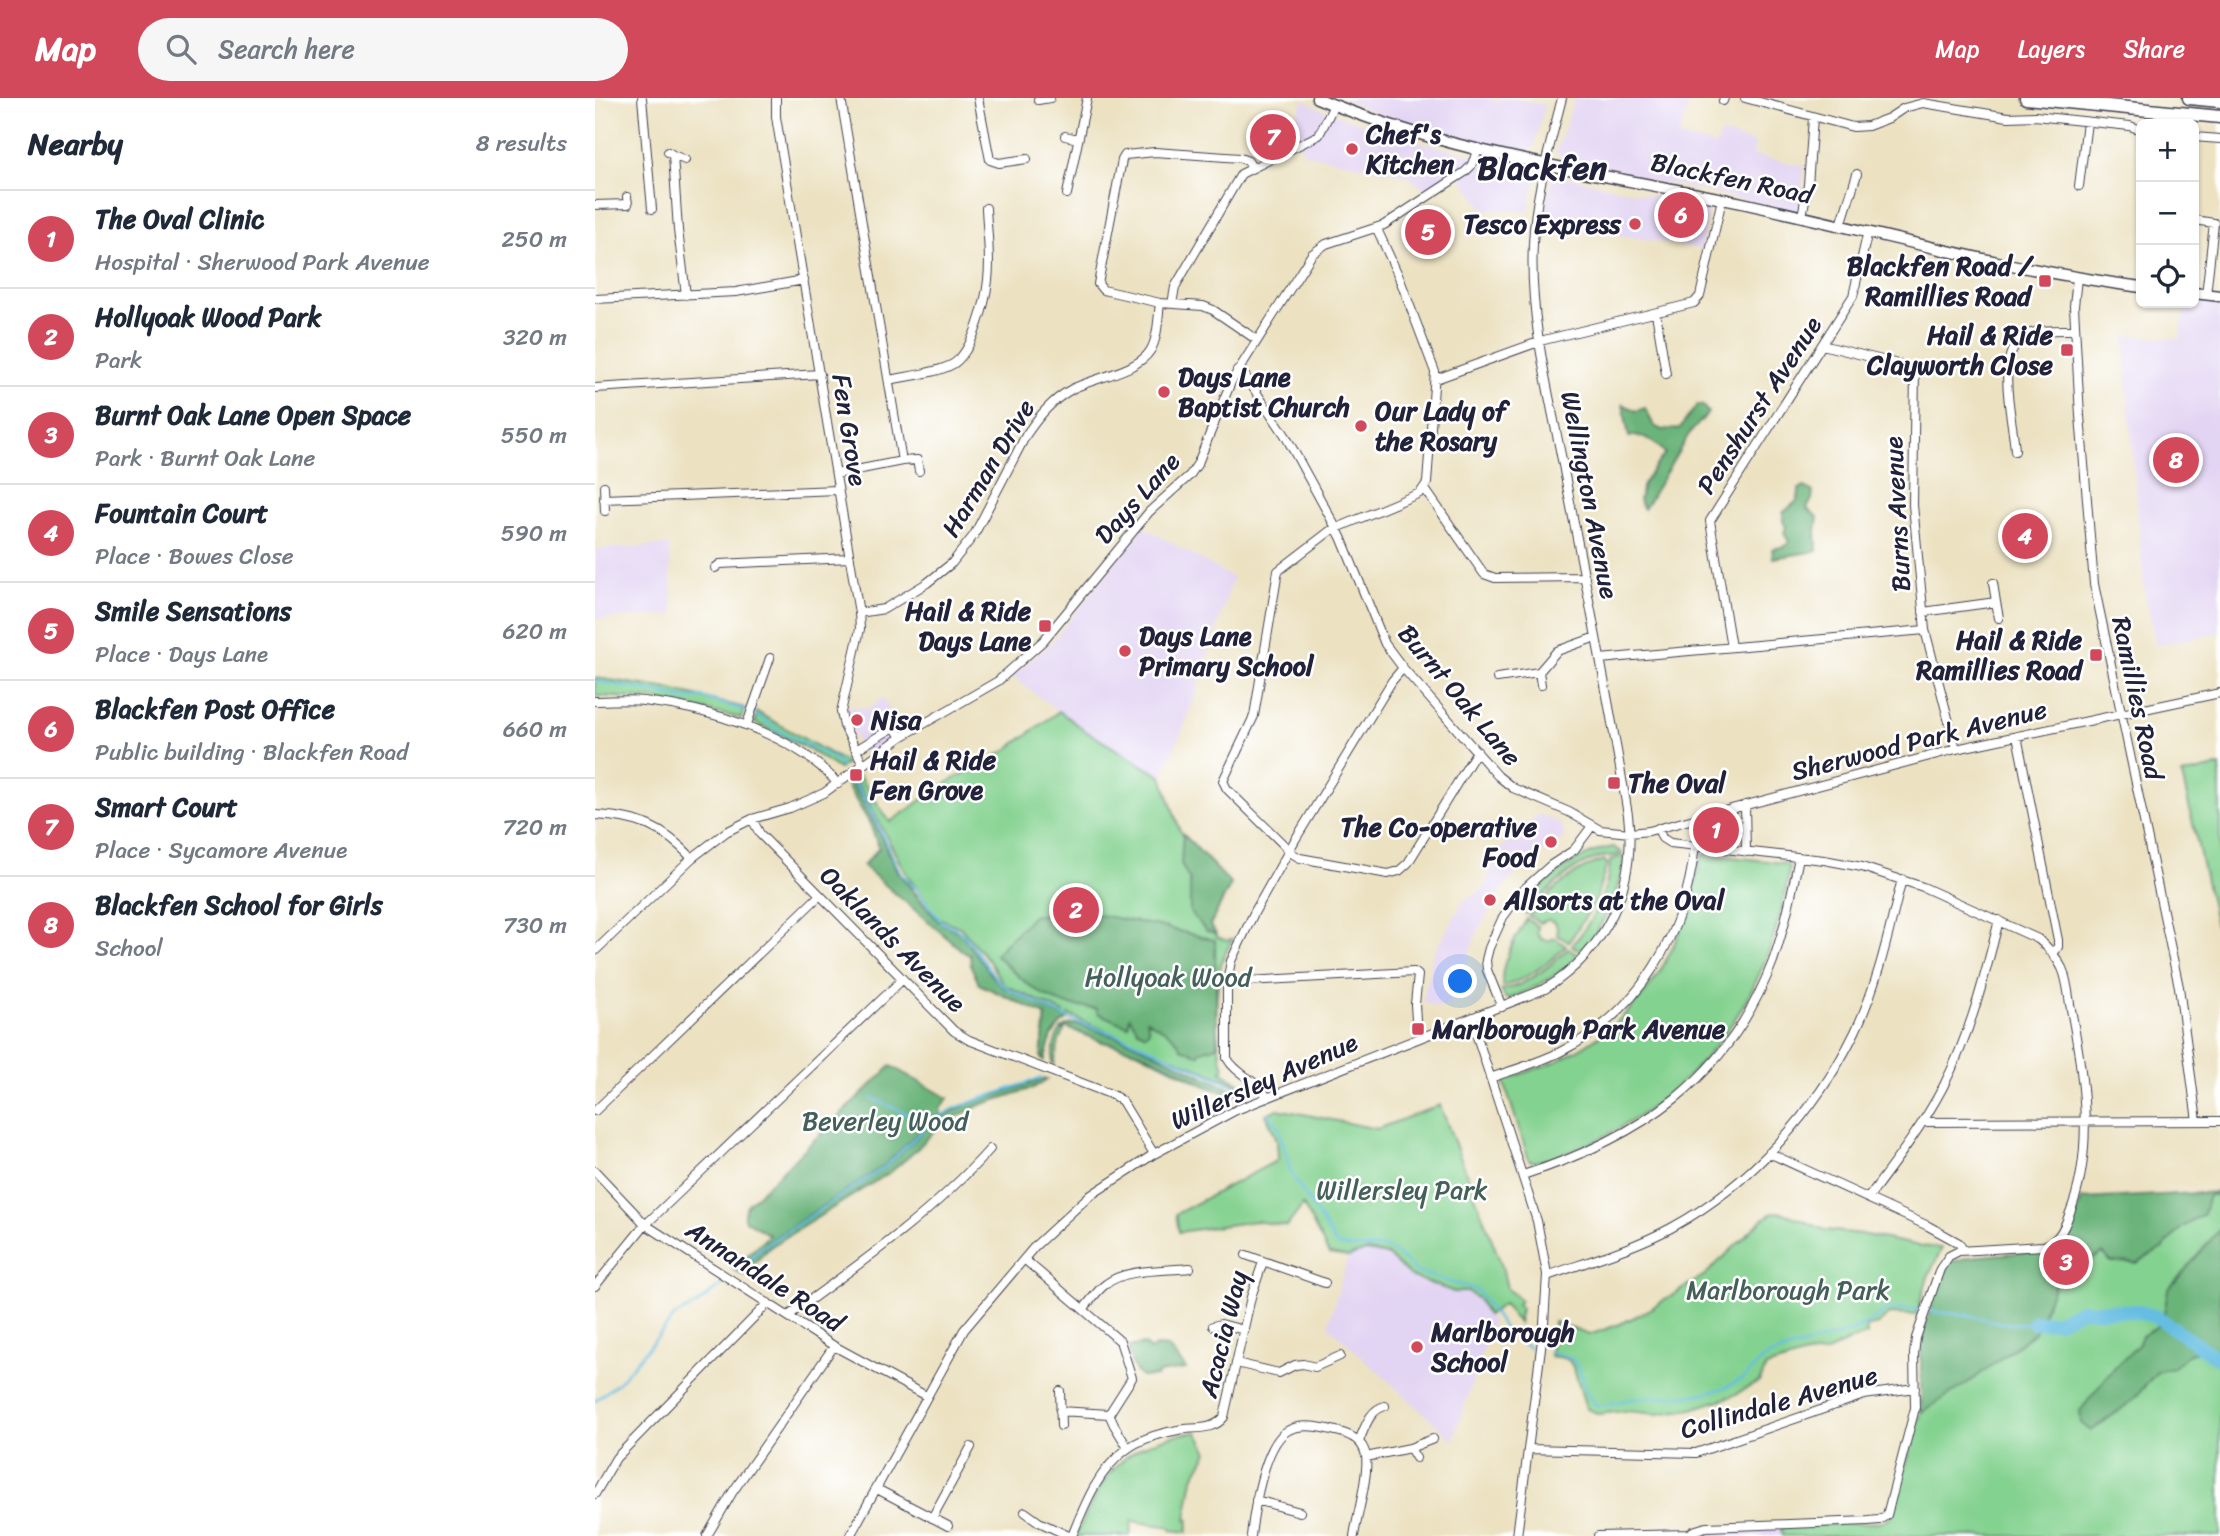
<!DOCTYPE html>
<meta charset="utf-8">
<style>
:root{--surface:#fff;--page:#f6f6f7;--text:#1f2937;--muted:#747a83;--line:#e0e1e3;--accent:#d1495b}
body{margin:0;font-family:Sriracha,sans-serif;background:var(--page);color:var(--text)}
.controls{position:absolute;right:21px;top:21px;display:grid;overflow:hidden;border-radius:10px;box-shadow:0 2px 5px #0004}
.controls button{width:63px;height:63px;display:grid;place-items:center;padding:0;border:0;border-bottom:2px solid var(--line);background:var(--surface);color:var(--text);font:35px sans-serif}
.you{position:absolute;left:866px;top:884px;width:24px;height:24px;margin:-18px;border:5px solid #fff;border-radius:50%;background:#1a73e8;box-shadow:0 0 0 10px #1a73e833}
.badge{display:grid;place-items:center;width:46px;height:46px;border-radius:50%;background:var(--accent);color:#fff;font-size:23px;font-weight:700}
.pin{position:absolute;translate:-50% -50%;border:4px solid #fff;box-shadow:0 2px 7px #0006}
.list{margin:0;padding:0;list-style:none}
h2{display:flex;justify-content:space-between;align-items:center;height:91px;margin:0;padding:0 28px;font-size:30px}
h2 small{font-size:23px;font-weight:400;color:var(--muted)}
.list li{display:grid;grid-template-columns:46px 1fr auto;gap:21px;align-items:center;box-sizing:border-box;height:98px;padding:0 28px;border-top:2px solid var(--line)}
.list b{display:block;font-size:26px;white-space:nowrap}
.list p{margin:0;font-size:23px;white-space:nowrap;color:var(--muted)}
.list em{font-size:23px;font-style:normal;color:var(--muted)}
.icon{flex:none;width:38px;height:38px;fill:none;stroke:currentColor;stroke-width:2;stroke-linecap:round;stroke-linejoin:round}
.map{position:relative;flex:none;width:1625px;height:1438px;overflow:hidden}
header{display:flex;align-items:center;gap:42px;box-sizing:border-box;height:98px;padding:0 35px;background:var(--accent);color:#fff}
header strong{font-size:33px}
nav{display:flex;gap:38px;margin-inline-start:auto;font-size:24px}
.search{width:490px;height:63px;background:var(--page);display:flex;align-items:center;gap:18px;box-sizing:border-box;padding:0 24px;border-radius:38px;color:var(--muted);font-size:26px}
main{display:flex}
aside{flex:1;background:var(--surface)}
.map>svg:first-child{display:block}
</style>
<header>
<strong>Map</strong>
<div class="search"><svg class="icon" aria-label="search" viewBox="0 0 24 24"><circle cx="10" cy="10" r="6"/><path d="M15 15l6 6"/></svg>Search here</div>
<nav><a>Map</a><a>Layers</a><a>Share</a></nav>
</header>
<main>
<aside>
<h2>Nearby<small>8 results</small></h2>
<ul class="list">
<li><span class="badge">1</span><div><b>The Oval Clinic</b><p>Hospital · Sherwood Park Avenue</p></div><em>250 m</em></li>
<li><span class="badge">2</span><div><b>Hollyoak Wood Park</b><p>Park</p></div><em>320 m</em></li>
<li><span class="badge">3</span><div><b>Burnt Oak Lane Open Space</b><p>Park · Burnt Oak Lane</p></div><em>550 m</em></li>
<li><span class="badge">4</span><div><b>Fountain Court</b><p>Place · Bowes Close</p></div><em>590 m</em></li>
<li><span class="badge">5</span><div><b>Smile Sensations</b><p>Place · Days Lane</p></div><em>620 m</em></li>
<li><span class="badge">6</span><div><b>Blackfen Post Office</b><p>Public building · Blackfen Road</p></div><em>660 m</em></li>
<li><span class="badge">7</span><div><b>Smart Court</b><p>Place · Sycamore Avenue</p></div><em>720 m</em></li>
<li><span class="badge">8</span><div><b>Blackfen School for Girls</b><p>School</p></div><em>730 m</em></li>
</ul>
</aside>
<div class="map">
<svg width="1625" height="1438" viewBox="0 0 1625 1438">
<rect width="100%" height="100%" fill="#fff"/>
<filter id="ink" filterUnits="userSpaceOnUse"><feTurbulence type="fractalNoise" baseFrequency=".0143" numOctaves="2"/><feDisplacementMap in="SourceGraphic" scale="14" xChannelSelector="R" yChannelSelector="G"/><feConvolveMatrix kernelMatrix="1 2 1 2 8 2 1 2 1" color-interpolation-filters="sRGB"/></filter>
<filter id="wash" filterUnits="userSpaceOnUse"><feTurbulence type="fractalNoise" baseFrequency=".00686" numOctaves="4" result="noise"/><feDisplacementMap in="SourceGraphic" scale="28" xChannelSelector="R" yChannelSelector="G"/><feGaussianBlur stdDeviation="1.57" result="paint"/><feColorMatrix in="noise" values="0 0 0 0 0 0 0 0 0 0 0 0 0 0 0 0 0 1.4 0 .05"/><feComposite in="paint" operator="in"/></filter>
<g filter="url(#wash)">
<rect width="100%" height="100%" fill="#ece2c2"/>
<path fill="#e2d4f3" d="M747 0H891L905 4 906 0H918L950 7 939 49 933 53 898 47 841 34 783 16Z
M980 0H1096L1083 39 1122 48 1125 35 1160 45 1158 57 1209 68 1206 114 971 64 961 54Z
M709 2 730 13 814 41 930 70 940 82 933 114 888 111 863 75 835 94 810 77 709 55 702 40 693 35Z
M969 79 1114 110 1106 151 948 124 956 83Z
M1604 203 1625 206V534L1561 548 1549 490 1533 299 1530 237 1585 241 1590 205H1598V208H1603Z
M549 429 638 480 591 624 567 679 489 632 417 579 458 543Z
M74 447 78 517 0 521V451Z
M288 600 306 633 270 657 254 627 253 608 273 611Z
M944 716 966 726 969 735 968 740 935 762 914 783 901 800 880 839 862 895 854 906 844 910 828 903 838 856 870 801 888 792 894 780 897 758Z
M770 1153 792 1157 815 1178 859 1194H873L883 1201 897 1224 858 1342 733 1228 753 1159Z
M1186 1429 1187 1438H1104L1121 1432Z"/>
<path fill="#84d290" stroke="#537a66" stroke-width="2" d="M0 580 68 590 150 610 146 620 57 601 0 598Z
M464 613 489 632 567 679 585 733 636 786 615 827 622 839 632 843 638 841C634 849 628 857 626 866 620 896 619 941 629 970L626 973 650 989 541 945 637 997 611 988 542 953 505 943 471 929 464 943 459 966 457 965C459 946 459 928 482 926L537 944 474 917 473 921C456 931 454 945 449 963L446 961 451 917 384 886 375 857 268 768 284 750 275 726 252 687 256 684 273 712 302 773 344 824 366 835 409 890 467 919 469 915 409 887 394 863 365 829 343 820 310 774 275 707 260 682 264 678 295 724 350 686 413 651Z
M162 614 252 665 244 671 213 651 160 625Z
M1625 668V845L1587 677Z
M1019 749 1027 755C1016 760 1014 757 1006 759 978 766 949 795 931 816L926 812C947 784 983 754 1019 749Z
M1110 756 1189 765 1194 769C1193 789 1187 808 1182 827 1150 943 1057 1035 940 1064L934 1062 909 984C926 973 950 970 968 960 1054 915 1087 852 1106 760Z
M1027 758H1029C1025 795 1010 826 986 854L977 847C997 825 1014 792 1015 762Z
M1009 762 1012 766 1000 804 974 844 962 837C964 829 960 823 952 822L945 825 934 818C954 794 979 771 1009 762Z
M932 821 943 829 942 835 946 841 953 843 960 840 971 848C954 865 931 882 908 888 903 868 921 839 932 821Z
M974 850 983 858C963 879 941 889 914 901L910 900 906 892C932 888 956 867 974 850Z
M845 1007 907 1168 912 1191 926 1202 922 1206 926 1210 923 1225 909 1206 892 1217 883 1201 873 1194H859L815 1178 792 1157 771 1153 753 1159 734 1156 708 1107 692 1128 660 1123 584 1134 581 1116 683 1062 682 1042 671 1016 683 1011 782 1031Z
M1614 1097H1625V1438H1187L1186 1429 1288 1424 1296 1418 1326 1315V1241L1413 1215 1582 1108Z
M1179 1114 1189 1115 1230 1132 1266 1136 1325 1148 1347 1150 1333 1179 1321 1217 1294 1216 1283 1226 1271 1229 1272 1237 1258 1241 1230 1255 1211 1257 1171 1269 1164 1284 1137 1298 1097 1311 1063 1316 1030 1313 1004 1316 992 1311C986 1300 981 1267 973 1262 968 1259 960 1259 955 1258L959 1224 994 1237 1025 1226 1048 1215 1110 1177 1167 1122Z
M602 1334 613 1354 598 1380 591 1421 594 1422 592 1434 576 1432 575 1429 537 1423 535 1438H481C508 1375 530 1341 602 1334Z"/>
<path fill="#6bb47a" stroke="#466b5a" stroke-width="2" d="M1028 306 1041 313 1050 310 1059 328 1067 332 1085 330 1102 307 1108 308 1113 315 1094 336 1049 411 1044 402 1048 386 1070 355C1063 346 1046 335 1034 339Z
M1210 389 1218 394 1217 401 1212 411 1223 419 1221 432 1222 453 1178 460 1177 451 1191 448 1194 444 1189 435 1191 429 1188 423V415C1198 405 1204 407 1204 391Z
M256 684 273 712 302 773 344 824 366 835 398 879 409 890 473 921C457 931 455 943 450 960L446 959 451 917 384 886 376 868 375 857 370 855 268 768 284 750 275 725 252 687Z
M588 736 636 786 615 826 621 836 611 833 595 814V783L586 766Z
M499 816 564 828 620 842 622 948 604 954V957L586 950C582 937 564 930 552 922L554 932 551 936 543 932 535 919 533 928 502 915V911C495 909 486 909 480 908 446 903 423 878 400 856L439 817Z
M482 926 539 945 643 995 637 997 611 988 589 975 542 953 505 943 471 929 465 932 473 927Z
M296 968 353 1000 345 1011 346 1016 337 1021 289 1068 173 1144 141 1173 138 1171 174 1137 149 1121V1115L152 1107Z
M449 981 452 982 438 990 385 1007 345 1027 319 1054 297 1073 175 1149 148 1177 143 1174 172 1146 291 1069 340 1022 373 1006Z
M1625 1094V1097H1614L1609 1116 1585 1131 1568 1150 1542 1165 1516 1164 1508 1155 1461 1184 1440 1234 1380 1280 1326 1315V1241L1346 1179 1356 1164 1375 1159 1454 1152C1473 1143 1480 1121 1487 1101Z
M1625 1131V1249L1620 1252 1605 1251 1591 1258 1577 1270 1562 1274 1537 1303 1496 1333 1486 1325 1485 1313 1514 1276 1543 1247 1547 1238 1561 1229 1569 1216 1573 1192Z
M549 1246 555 1252 561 1248 573 1249 591 1271 563 1275V1278L547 1279C537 1272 535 1261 534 1249Z"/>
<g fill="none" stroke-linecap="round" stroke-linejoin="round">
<path stroke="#65bde2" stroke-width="2.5" d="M0 583 67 595 89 601 106 599 153 613
M159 616 188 635 240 661 247 669
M258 683 274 709 306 776 323 792 346 824 360 830 370 838 402 882 413 891 477 922 539 943 646 991
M276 1000 334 1025
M673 1015 684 1030 696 1075 742 1147 756 1150 789 1149 801 1155 822 1174 882 1192 911 1233 934 1250
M143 1173 166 1150 290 1069 338 1022 360 1010 446 980
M1333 1213C1348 1216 1364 1215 1378 1218 1398 1223 1419 1229 1439 1224
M954 1254C961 1257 970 1256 977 1261 990 1271 985 1293 1001 1307 1014 1308 1026 1302 1038 1301 1077 1296 1114 1303 1148 1280 1162 1270 1162 1261 1182 1255 1219 1242 1261 1239 1291 1212L1323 1211
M0 1303 24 1284 81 1217 101 1207 129 1185"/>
<path stroke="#65bde2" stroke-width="14" d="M1439 1224 1463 1223 1486 1212 1541 1213 1562 1219 1625 1262"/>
</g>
</g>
<g filter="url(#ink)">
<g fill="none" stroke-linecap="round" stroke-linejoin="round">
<defs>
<path id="minor" d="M47 0 57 111
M181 0V19L264 515 265 531 246 614 249 628 268 666
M383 0 395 62 404 65 432 61
M1150 0 1258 29 1273 28 1294 20 1309 10 1328 5 1413 19 1440 18 1535 28 1546 32
M443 2 455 0
M1128 3 1129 0
M470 38 483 41
M1599 39 1625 41
M73 54 78 57 83 132 91 197
M78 57 90 62
M657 69 653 63 645 60 560 54 530 57 527 62 503 186 508 192 565 205 608 208 618 212 662 242
M1484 88 1492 24
M472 96 492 0
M0 107 33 106 32 99
M1207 118 1213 87 1218 20
M1599 122 1619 125 1611 197
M1246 127 1262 76
M782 131 804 179 840 274 832 385 825 395 735 433 683 473 659 618 628 683 632 691 698 756 705 760 793 776 804 773 813 765 882 653
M1482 180 1479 208 1485 318 1499 486 1584 889 1602 1023
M0 201 141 194 209 182
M577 206 580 189 646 76 724 37 739 7
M1061 215 1071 276
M1227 247 1311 268 1320 273 1318 407 1330 532 1361 651
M642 272 651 279 690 337 746 439 790 546 808 570 903 678 918 690 974 714 1005 732 1035 735 1054 733 1361 651 1625 595
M841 281 949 242 1099 205 1105 198 1127 101
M294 282C312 278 343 275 358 266 378 254 391 203 393 182 396 158 392 133 391 110
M0 290 225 276
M1420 353C1419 322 1395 249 1436 235 1449 231 1466 232 1480 232
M307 363 322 362 324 373
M241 376 307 363 246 0
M9 388 10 413
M830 391 889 476 900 480 990 479
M9 401 243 392
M120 470 125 466 254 460
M1401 504 1404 520
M1328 514 1401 504 1398 485
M264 515 289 511 332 485 357 465 379 437 431 337C444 318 457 302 477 291 498 280 543 273 555 253 563 241 563 220 565 205
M1136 549 1115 423 1258 198 1273 133
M1005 561 1330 532
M902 580 944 574
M946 587 944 574 962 553 1001 539
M0 603C16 603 33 601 49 603 112 610 201 636 243 686
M152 626 175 560
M1422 638 1463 842V849L1458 856
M261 652 299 629 306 639
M1150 707 1151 754
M0 717C43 719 68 729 97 760
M157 721 165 736 359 933 374 942 518 997 527 1003 559 1056
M1063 730 1067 740 1075 745 1229 762 1267 769 1328 789 1443 841C1453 849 1461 858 1467 870 1472 881 1473 894 1475 906 1488 973 1501 1052 1474 1117 1469 1131 1463 1144 1448 1148L1364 1153 1354 1158 1345 1171 1321 1240 1319 1256 1320 1310 1292 1417 1284 1422 1273 1423 1111 1429 1098 1433 1092 1438
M0 853 97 760 131 734 157 721 195 710 229 695 306 639 403 583 448 543 554 414 595 377 603 365 636 284 717 156 731 146 789 127 870 74 876 68 884 50
M632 884 636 863 659 815 700 742 797 583 808 570
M907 909 892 872 891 862 894 850 908 819 928 792 956 767 979 752 997 728
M876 920 942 1123 952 1176 949 1226 922 1438
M895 980C918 972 943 965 965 954 1046 914 1090 835 1100 748
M672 999C663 982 641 977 632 960V884L819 874 823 877 820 906 821 922
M0 1013 225 797
M1328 1024 1625 1023
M1174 1055 1333 1128 1364 1145 1368 1152
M0 1073 51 1127 239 1248 331 1298
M928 1077C1044 1040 1133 982 1178 863 1190 829 1197 794 1204 759
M1273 1100C1300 1064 1327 1029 1348 989 1375 937 1390 878 1404 822
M651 1157 730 1185
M429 1161 525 1243 537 1280 514 1316 519 1327 533 1350
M952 1178C994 1163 1037 1151 1076 1130 1155 1087 1221 1014 1260 934 1283 886 1294 833 1307 781
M0 1188 48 1129 308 881
M488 1211C496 1203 502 1192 511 1186 532 1170 569 1173 595 1170
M193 1218C262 1168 338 1115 395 1051
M618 1228 626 1226 649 1232
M641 1265 684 1275 700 1267 708 1266 720 1269 745 1258
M465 1293 466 1328
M465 1313 514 1316
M764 1343C770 1330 774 1312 790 1308
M815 1350 838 1341
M933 1351 1101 1355 1269 1297 1320 1290
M771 1359 815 1350 821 1360
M280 1390 353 1428
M0 1396 21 1360 173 1205
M661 1402 705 1414
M430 1414 444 1424 474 1438
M337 1420 376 1349
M112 1438 137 1395 239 1248
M255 1438 369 1232 440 1148 493 1099 559 1056 641 1012 950 891C1011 853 1042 788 1033 717 1014 600 990 484 968 367 954 295 934 220 938 146 940 96 955 48 967 0
M477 1438C490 1406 503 1372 532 1351 545 1341 567 1335 583 1332 598 1329 619 1333 629 1319L656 1199 668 1164
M656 1438C659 1412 669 1347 692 1333 708 1324 729 1330 745 1334 758 1338 768 1343 771 1358 774 1376 762 1418 759 1438
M1003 1438 1094 1436"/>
<path id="major" d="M722 0C857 57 1005 75 1147 105 1280 134 1412 172 1546 189
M1599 195 1625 198"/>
<path id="highway" d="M1431 0 1625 19
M1594 0 1625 3"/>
</defs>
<use href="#minor" stroke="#403f4f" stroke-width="10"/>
<use href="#major" stroke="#403f4f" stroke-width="13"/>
<use href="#highway" stroke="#403f4f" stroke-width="15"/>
<use href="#minor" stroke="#fff" stroke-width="8"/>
<use href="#major" stroke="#fff" stroke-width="10"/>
<use href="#highway" stroke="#fff" stroke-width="12"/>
</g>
</g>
<g fill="#d1495b" stroke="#fff" stroke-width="2.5">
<circle cx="757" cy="51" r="7"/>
<circle cx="1040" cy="126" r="7"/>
<rect x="1443" y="176" width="14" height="14" rx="3.5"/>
<rect x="1465" y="245" width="14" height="14" rx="3.5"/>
<circle cx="569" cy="294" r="7"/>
<circle cx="766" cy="328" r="7"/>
<rect x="443" y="521" width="14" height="14" rx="3.5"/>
<circle cx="530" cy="553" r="7"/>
<rect x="1494" y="550" width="14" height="14" rx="3.5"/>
<circle cx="262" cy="622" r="7"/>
<rect x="254" y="670" width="14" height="14" rx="3.5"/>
<rect x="1012" y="678" width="14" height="14" rx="3.5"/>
<circle cx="956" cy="744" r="7"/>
<circle cx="895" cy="802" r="7"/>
<rect x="816" y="924" width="14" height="14" rx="3.5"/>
<circle cx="822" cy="1249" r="7"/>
</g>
<g text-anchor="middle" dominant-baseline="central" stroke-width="5" stroke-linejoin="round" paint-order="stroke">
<g font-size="26" font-weight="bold" fill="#22223b" stroke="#fff" text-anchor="start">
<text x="771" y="36">Chef's<tspan x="771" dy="30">Kitchen</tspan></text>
<text x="1026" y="126" text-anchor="end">Tesco Express</text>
<text x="1436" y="168" text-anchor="end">Blackfen Road /<tspan x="1436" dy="30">Ramillies Road</tspan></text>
<text x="1458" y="237" text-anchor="end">Hail &amp; Ride<tspan x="1458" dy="30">Clayworth Close</tspan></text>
<text x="583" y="279">Days Lane<tspan x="583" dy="30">Baptist Church</tspan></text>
<text x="780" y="313">Our Lady of<tspan x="780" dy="30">the Rosary</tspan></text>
<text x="436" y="513" text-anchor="end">Hail &amp; Ride<tspan x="436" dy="30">Days Lane</tspan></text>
<text x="544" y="538">Days Lane<tspan x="544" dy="30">Primary School</tspan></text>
<text x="1487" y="542" text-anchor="end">Hail &amp; Ride<tspan x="1487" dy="30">Ramillies Road</tspan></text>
<text x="276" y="622">Nisa</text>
<text x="275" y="662">Hail &amp; Ride<tspan x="275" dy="30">Fen Grove</tspan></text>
<text x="1033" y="685">The Oval</text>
<text x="942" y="729" text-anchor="end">The Co-operative<tspan x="942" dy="30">Food</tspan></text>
<text x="909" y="802">Allsorts at the Oval</text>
<text x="837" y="931">Marlborough Park Avenue</text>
<text x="836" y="1234">Marlborough<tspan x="836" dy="30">School</tspan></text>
</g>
<g font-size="26" fill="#22223b" stroke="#fff">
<text transform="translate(1137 80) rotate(12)">Blackfen Road</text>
<text transform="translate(1164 307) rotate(-57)">Penshurst Avenue</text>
<text transform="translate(255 332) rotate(81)">Fen Grove</text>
<text transform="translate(393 370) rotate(-59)">Harman Drive</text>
<text transform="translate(995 397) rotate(79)">Wellington Avenue</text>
<text transform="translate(542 400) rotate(-48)">Days Lane</text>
<text transform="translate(1302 416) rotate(-93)">Burns Avenue</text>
<text transform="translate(865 597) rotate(50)">Burnt Oak Lane</text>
<text transform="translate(1543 600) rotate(78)">Ramillies Road</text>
<text transform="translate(1324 642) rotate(-14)">Sherwood Park Avenue</text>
<text transform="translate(298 841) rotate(45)">Oaklands Avenue</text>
<text transform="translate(669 983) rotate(-24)">Willersley Avenue</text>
<text transform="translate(170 1178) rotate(33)">Annandale Road</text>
<text transform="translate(628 1236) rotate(-76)">Acacia Way</text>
<text transform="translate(1184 1304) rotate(-16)">Collindale Avenue</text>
</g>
<g font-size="26" fill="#446059" stroke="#fff">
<text x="573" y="879">Hollyoak Wood</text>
<text x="290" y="1023">Beverley Wood</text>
<text x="807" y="1092">Willersley Park</text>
<text x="1193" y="1192">Marlborough Park</text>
</g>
<g font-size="33" font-weight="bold" fill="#22223b" stroke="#fff">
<text x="947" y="70">Blackfen</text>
</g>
</g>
</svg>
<div class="controls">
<button>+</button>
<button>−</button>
<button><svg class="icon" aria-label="locate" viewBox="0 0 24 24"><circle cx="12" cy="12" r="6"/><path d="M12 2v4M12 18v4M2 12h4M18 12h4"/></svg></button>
</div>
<div class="you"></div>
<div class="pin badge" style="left:1121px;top:732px">1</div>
<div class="pin badge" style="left:481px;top:812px">2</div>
<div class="pin badge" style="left:1471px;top:1164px">3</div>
<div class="pin badge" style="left:1430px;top:438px">4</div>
<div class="pin badge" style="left:833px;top:134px">5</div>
<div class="pin badge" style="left:1086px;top:117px">6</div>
<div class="pin badge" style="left:678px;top:39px">7</div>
<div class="pin badge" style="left:1581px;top:362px">8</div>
</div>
</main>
